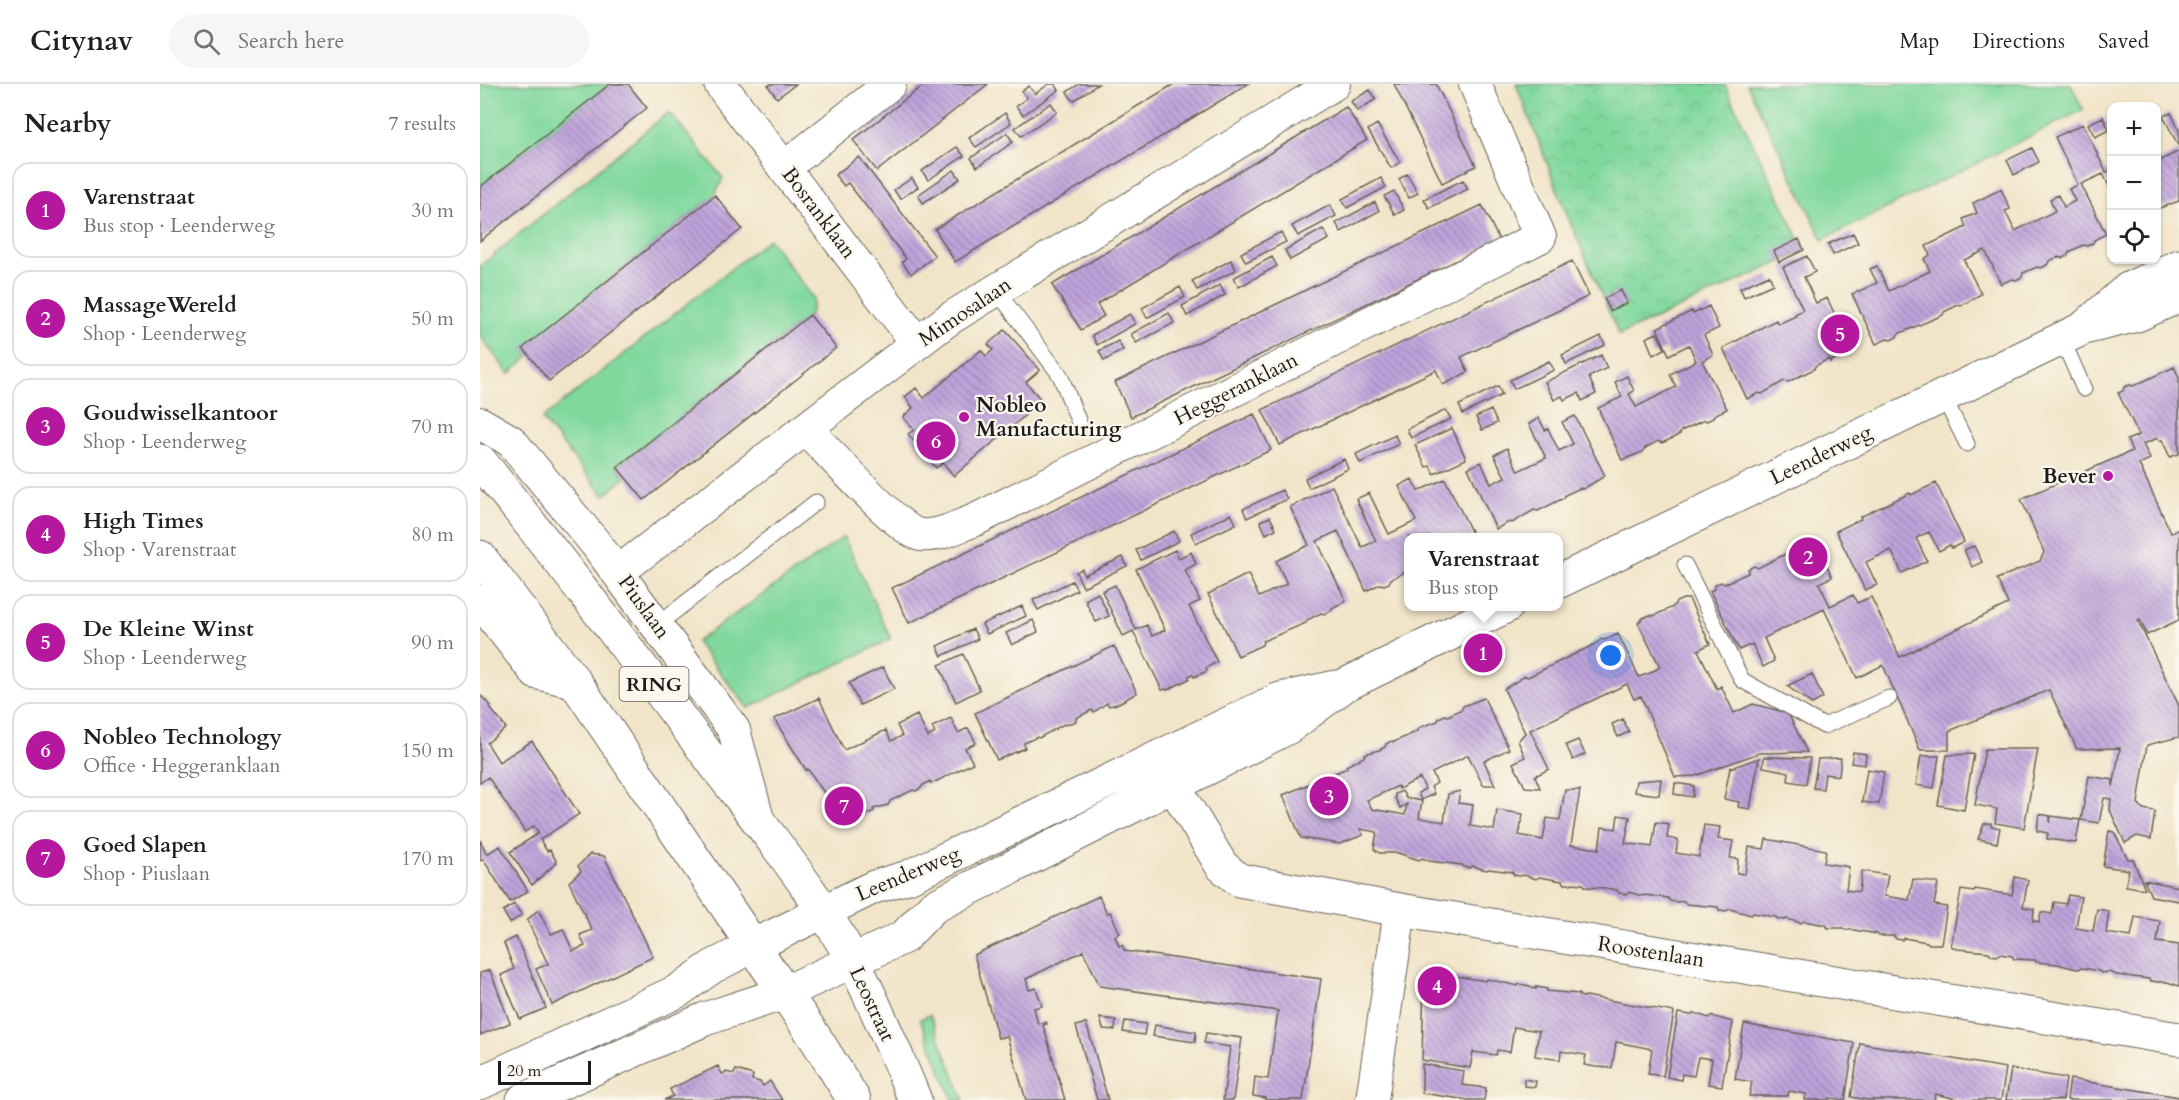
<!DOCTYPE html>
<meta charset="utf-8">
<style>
:root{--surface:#fff;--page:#f6f6f6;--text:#202124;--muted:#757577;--line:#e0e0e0;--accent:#b5179e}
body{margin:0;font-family:Cardo,serif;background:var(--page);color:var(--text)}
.controls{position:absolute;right:18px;top:18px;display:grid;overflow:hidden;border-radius:12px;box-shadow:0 2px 4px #0004}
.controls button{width:54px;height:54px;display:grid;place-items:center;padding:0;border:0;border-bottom:2px solid var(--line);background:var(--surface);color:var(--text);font:30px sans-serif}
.scale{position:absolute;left:18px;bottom:15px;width:93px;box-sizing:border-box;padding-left:6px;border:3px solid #1c1c1c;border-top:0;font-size:16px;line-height:21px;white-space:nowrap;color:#1c1c1c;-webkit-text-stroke:4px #fbf7ec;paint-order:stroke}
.you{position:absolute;left:1131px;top:572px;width:21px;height:21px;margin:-15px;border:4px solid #fff;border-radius:50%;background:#1a73e8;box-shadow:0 0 0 9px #1a73e833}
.badge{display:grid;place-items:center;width:39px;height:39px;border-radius:50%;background:var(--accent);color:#fff;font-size:20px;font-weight:700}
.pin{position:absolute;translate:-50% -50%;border:3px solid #fff;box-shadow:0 2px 6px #0006}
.popup{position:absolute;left:924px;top:449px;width:159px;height:78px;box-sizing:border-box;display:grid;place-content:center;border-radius:12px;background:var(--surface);filter:drop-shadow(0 2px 4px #0005);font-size:20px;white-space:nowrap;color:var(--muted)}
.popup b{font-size:22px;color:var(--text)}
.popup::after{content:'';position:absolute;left:50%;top:100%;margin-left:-12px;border:12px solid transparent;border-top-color:var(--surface)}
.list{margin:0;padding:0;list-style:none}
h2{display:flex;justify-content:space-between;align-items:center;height:78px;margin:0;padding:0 24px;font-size:26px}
h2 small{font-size:20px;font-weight:400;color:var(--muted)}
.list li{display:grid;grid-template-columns:39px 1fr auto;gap:18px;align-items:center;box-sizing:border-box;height:96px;margin:0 12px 12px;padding:0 12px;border:2px solid var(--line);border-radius:18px}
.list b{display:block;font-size:22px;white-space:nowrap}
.list p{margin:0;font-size:20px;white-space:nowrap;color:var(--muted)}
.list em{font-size:20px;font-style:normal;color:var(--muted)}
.icon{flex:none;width:33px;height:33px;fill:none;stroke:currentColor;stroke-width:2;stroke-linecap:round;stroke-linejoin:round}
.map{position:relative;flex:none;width:1699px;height:1016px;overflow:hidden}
header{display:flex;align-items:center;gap:36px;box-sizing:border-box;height:84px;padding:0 30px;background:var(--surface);border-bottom:2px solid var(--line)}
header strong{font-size:28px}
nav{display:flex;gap:33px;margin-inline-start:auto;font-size:21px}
.search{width:420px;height:54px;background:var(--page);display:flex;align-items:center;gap:15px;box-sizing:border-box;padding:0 21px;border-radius:33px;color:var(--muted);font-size:22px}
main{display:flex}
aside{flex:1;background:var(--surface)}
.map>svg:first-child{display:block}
</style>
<header>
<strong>Citynav</strong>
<div class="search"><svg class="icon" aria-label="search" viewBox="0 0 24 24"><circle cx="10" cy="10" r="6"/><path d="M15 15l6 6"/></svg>Search here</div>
<nav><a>Map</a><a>Directions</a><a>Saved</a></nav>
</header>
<main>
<aside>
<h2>Nearby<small>7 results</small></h2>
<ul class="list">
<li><span class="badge">1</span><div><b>Varenstraat</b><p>Bus stop · Leenderweg</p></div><em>30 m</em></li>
<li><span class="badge">2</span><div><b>MassageWereld</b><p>Shop · Leenderweg</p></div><em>50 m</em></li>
<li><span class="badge">3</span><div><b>Goudwisselkantoor</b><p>Shop · Leenderweg</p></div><em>70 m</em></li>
<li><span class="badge">4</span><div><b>High Times</b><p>Shop · Varenstraat</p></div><em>80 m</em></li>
<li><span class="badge">5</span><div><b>De Kleine Winst</b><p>Shop · Leenderweg</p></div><em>90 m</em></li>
<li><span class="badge">6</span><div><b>Nobleo Technology</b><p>Office · Heggeranklaan</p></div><em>150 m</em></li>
<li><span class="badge">7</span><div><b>Goed Slapen</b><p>Shop · Piuslaan</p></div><em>170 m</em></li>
</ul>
</aside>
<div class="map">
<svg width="1699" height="1016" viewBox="0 0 1699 1016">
<defs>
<pattern id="park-crowns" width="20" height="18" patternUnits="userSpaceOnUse" patternTransform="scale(1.5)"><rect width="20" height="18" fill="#80d89d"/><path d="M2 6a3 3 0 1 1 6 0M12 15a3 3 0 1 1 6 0" fill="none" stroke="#6eb987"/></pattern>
<pattern id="building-back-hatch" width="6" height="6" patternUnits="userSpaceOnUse" patternTransform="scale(1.5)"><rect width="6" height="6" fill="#bfa3db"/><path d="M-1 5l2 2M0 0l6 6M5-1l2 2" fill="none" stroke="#9a84b1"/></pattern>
</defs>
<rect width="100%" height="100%" fill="#fbf7ec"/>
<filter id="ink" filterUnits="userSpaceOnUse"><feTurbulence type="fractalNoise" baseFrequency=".0167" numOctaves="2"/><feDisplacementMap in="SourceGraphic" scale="12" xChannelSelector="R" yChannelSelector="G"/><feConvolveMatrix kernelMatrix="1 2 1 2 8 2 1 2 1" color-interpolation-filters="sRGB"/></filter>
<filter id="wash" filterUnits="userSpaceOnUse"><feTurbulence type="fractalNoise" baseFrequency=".008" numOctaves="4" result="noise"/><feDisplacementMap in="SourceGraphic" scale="24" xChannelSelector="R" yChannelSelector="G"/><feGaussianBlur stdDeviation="1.35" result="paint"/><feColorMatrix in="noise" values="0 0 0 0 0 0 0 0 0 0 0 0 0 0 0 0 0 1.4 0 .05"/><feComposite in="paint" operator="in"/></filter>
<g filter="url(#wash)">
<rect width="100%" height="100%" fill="#f1e4c8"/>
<path fill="#80d89d" stroke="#4e7a5c" stroke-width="1.5" d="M0 0H130L0 103Z
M1267 0H1591L1603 26 1343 156Z
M189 28 243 94 235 111 44 264 49 272 29 290 0 252V182Z
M289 155 334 215 330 231 137 383 145 394 124 412 62 335Z
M364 453 411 555 268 624 216 558Z
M450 931 484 1016H473L440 935Z"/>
<path fill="url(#park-crowns)" stroke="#4e7a5c" stroke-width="1.5" d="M1036 0H1244L1325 167 1139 251 1088 133Z"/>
<g id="blocks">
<path fill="url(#building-back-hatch)" d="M130 0H148L167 24 0 157V103Z
M291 0H316L297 14 288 2Z
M445 0H508L397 87 373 56Z
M569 0H575L579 6 543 31 536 22 547 14 542 7 549 2 555 10Z
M599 0H618L593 17 587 8Z
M694 0H768L475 178 455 145Z
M914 0H956L996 82 962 99Z
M890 6 896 15 877 27 871 17Z
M571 19 577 28 541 52 535 44Z
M866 23 887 56 617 220 624 232 601 246 572 201Z
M525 29 531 39 496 63 489 54Z
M1691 29 1699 46V63L1683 32Z
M1623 33 1629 46 1615 53 1608 40Z
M897 40 920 78 911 84 888 46Z
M1603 40 1626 88 1632 86V108L1623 90 1601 100 1626 150 1614 156 1613 159 1607 162 1603 161 1589 168 1588 171 1582 174 1578 173 1569 177 1567 181 1561 184 1557 183 1543 189 1542 193 1536 196 1532 195 1521 200 1505 166 1495 171 1484 176 1501 210 1481 222 1478 221 1464 228 1463 231 1418 250 1417 253 1411 256 1407 255 1396 260 1372 210 1397 199 1390 185 1397 182 1409 207 1450 187 1444 175 1450 171 1446 162 1486 143 1483 135 1497 129 1493 119 1521 105 1530 125 1525 127 1535 147 1575 127 1570 115 1578 111 1584 123 1595 117 1589 105 1598 101 1575 53Z
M527 49 533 58 497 83 491 74Z
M477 63 484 72 448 96 442 87Z
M1552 64 1559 78 1534 91 1527 76Z
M1699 67V117L1677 125V78Z
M379 73 455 172 431 190 422 178 426 175 393 131 368 99 364 102 355 91Z
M474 86 480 95 443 119 438 111Z
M927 90 938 109 929 114 919 95Z
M432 94 438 103 420 115 414 106Z
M901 94 906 103 867 124 862 115Z
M983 96 988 105 949 124 944 115Z
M914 107 924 126 915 131 904 112Z
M235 111 262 145 69 297 43 264Z
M895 118 899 127 861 148 856 139Z
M850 121 856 132 818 152 812 142Z
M1002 121 1019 156 651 333 635 298Z
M843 145 849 155 810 176 805 166Z
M801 148 806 158 766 178 761 169Z
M1373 149 1378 159 1353 171 1348 160Z
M1319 155 1324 166 1299 178 1294 167Z
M1327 172 1335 188 1324 193 1336 219 1347 214 1371 265 1350 278 1349 275 1335 282 1334 285 1308 298 1304 297 1282 310 1279 309 1267 315 1243 264 1296 236 1298 240 1316 232 1315 230 1323 226 1303 183Z
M792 173 797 182 759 203 753 194Z
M751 176 756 186 717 206 712 197Z
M1092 177 1109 212 981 273 988 288 963 301 956 286 800 361 782 326Z
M1289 191 1293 200 1264 213 1260 204Z
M740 201 745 211 707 232 702 222Z
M700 203 705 213 667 234 662 224Z
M1141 206 1147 219 1130 227 1124 214Z
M1229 222 1239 244 1224 251 1233 271 1222 277 1247 325 1234 331 1233 334 1227 337 1224 336 1220 338 1201 347 1200 350 1193 354 1182 359 1178 357 1165 364 1163 368 1142 376 1118 324 1142 313 1135 298 1147 292 1154 307 1149 310 1156 323 1196 303 1190 290 1216 277 1209 261 1189 271 1177 244 1212 227 1213 230Z
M689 229 694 239 656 259 651 250Z
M650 230 655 240 617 261 612 251Z
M330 231 356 264 164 416 137 383Z
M525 246 560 286 546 298 562 317 474 392 463 379 456 384 428 350 434 346 423 333 433 324 425 313 436 304 444 314 501 266 506 272 513 266 508 260Z
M1177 249 1185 265 1173 271 1166 254Z
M1121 252 1125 261 1086 280 1082 271Z
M638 257 643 266 624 277 619 267Z
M1121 271 1127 284 1109 293 1116 310 1102 317 1099 309 1084 316 1082 312 1074 316 1065 298Z
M1069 277 1074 286 1034 305 1030 296Z
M1694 283 1699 294V370L1690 373 1682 356 1679 357 1678 354 1663 360 1670 375 1659 380 1691 449 1699 445V536L1667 551 1660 536 1658 537 1699 622V653L1667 661 1658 719 1663 725 1675 727 1671 755 1657 752 1645 759 1630 726 1631 715 1624 714 1619 739 1601 736 1609 692 1633 696V703L1640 664 1597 665 1569 606 1469 647V666H1440L1403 581 1377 594 1344 525 1284 554 1294 577 1283 583 1272 560 1259 566 1230 507 1234 505V501L1241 498 1244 500 1268 489V485L1274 482 1278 484 1329 458 1330 461 1336 458 1352 493 1339 499 1350 522 1373 511 1377 519 1391 513 1420 573 1528 520 1517 495 1560 477 1564 468 1541 415 1652 367 1647 356 1659 351 1638 309 1643 307 1644 303 1650 301 1653 302Z
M1018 302 1022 311 983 330 979 321Z
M966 326 971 335 931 354 927 345Z
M1011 326 1017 339 1002 346 996 333Z
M774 330 791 366 429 539 412 504Z
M1095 332 1125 392 1103 405 1100 404 1085 411 1084 414 1058 427 1054 426 1032 439 1029 438 1016 445 988 384 1001 378 1011 400 1025 393 1014 371 1027 364 1038 387 1066 374 1049 340 1059 334 1065 346 1068 345 1079 367 1093 360 1082 338Z
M972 344 986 375 954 390 950 382 946 383 935 361Z
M915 351 919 360 880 379 876 370Z
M864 375 868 385 829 404 825 394Z
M932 395 938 407 965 395 994 453H928V490L925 488 911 495 909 499 904 501 900 500 886 507 858 447 837 457 866 517 852 524 851 527 844 530 841 529 827 536 826 539 783 557 782 561 758 572 728 510 768 490 779 513 807 500 796 477 829 461 810 423 852 402 882 463 896 457 876 415 889 409 909 450 936 437 919 402Z
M1456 399 1484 458 1472 464 1470 461 1459 467 1449 448 1436 454 1447 477 1422 489 1411 466 1386 478 1397 501 1385 506 1356 447 1381 435 1380 433 1430 409 1431 411Z
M802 406 807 415 767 434 763 425Z
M751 430 756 440 716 459 711 449Z
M790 433 796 445 786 450 780 437Z
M694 447 699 457 661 476 656 466Z
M1494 462 1502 478 1492 483 1484 466Z
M695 466 699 474 711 468 716 480 705 486 720 517 709 522 737 578 726 584 727 587 714 593 712 590 709 592V595L687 606 686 605 682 606 653 547 643 552 622 507 635 501 656 546 667 541 672 552 685 546 656 485Z
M643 473 647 482 603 503 596 488 602 485 604 491Z
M592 497 597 506 558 526 553 516Z
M618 509 629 532 616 538 605 516Z
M1203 515H1209L1230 560 1218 566 1237 605 1241 602 1254 629 1273 620 1308 629 1327 668 1279 669 1215 692 1195 693 1161 612 1154 615 1147 600 1050 646 1069 685 1055 692 1060 704 1045 703 1033 679 1045 673 1038 657 1045 649 1024 605 1045 592 1048 593 1113 561 1122 555 1124 556 1138 550 1159 593 1170 589 1180 583 1158 539 1163 534 1170 531 1173 532 1193 523 1196 518Z
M542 522 546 532 507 550 502 540Z
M553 536 558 548 532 561 526 549Z
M493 545 498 555 462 572 457 562Z
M634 562 657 609 637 620 629 622 627 619 614 628 612 626 596 634V637L586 641 584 640 559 654 557 653 544 659 545 664 517 676 495 629Z
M483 570 500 606 476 618 459 581Z
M403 583 414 605 380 621 369 599Z
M1332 590 1343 614 1332 620 1307 602Z
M0 611 11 622 10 624 26 644 7 659 19 678 52 657 99 730 60 756 67 767 70 766 77 778 52 801 30 768 59 749 54 742 45 748 8 693 0 699Z
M339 614 364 666 406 646 411 657 422 652 417 641 437 631 448 653 455 649 452 643 471 634 478 649 488 644 496 659 485 664 493 679 451 700 450 697 443 701 441 704 436 707 433 706 410 717 408 721 393 725 394 727 370 739 363 737 328 685 326 686 294 635Z
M1004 614 1029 665 1004 677 1015 701H1003L988 671 952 689 957 699 951 703 954 710 941 716 938 709 945 705 940 694 919 705 918 702 887 716 892 725 925 731 927 720 920 724 915 714V710L922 707 926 714 942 717 939 734 964 738 968 710 980 707 978 719 993 721 990 742 1014 746 1017 726 1043 730 1039 751 1063 756 1067 734 1080 736 1085 706H1100L1091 761 1119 765 1122 743 1136 745 1138 731 1150 733 1145 759 1172 763 1176 738 1189 740 1187 754 1198 756 1196 769 1219 773 1224 741 1240 743 1238 755 1253 757 1250 774 1258 775 1257 789 1265 790 1269 763 1284 765 1286 755 1346 766 1344 779 1369 783 1366 806 1379 808 1382 787 1408 791 1404 812 1429 816 1433 795 1458 799 1454 821 1467 823 1461 860H1449L1447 858 1424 854 1422 856 1416 855 1414 852H1399L1397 850 1374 846H1365L1363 844H1348L1346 841 1324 837 1321 839 1307 835 1305 836 1298 835 1296 833 1273 829 1271 831 1250 825 1246 827 1239 826 1238 823 1206 820 1204 817 1196 818 1190 817 1188 814 1165 811 1162 812 1149 808 1146 810 1139 809 1137 806 1124 804 1106 803 1103 800 1093 799 1091 800H1084L1082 797 1059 793 1056 795 1044 791 1040 792 1034 791 1032 788 1009 785 1006 786 992 782 990 784 984 783 982 781 949 777 942 774 939 776 918 769H899L894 765 897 748 880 745 883 751 860 760 821 754 803 711 867 684 866 682 884 673 885 670 899 666 905 663 906 660 911 657 914 658 938 647V644L958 637 959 634 965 631 968 632 982 625 983 622Z
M1143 635 1149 648 1138 653 1132 640Z
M1098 656 1105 670 1093 676 1086 661Z
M1505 665H1558L1544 744 1515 739 1517 725 1495 721Z
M1373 668 1386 670 1385 681 1371 679Z
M1494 670 1484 726 1458 721 1467 671Z
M1441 672H1459L1454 704 1436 701Z
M1284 673 1330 674 1326 700 1308 697 1309 688 1283 683Z
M1279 674 1270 725 1258 723 1259 718 1244 715 1250 684Z
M1361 674 1359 692 1345 690 1343 705 1333 704 1338 675Z
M1387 685 1404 688 1399 720 1382 718Z
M1181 695 1179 711 1154 708 1156 697Z
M1195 699 1214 702 1213 713 1194 710Z
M1559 730 1570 732V739L1571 732 1600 736 1596 759 1567 755 1568 749 1557 747Z
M1511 739V742L1520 744 1517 759 1498 755 1504 740Z
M1629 747 1634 748 1648 775H1653L1665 805 1646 802 1649 786 1623 782Z
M0 756 7 770 20 762 48 807 30 818 3 775 0 777Z
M110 770 124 772 173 873 72 921 56 885 68 880 47 836 58 826 71 850 83 845 93 867 105 862 100 851 112 846 89 798 101 787 98 782Z
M1535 793 1548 796 1543 823 1554 825 1553 837 1559 838 1561 828 1572 830 1574 818 1586 820 1588 811 1601 813 1596 844 1613 847 1617 825 1629 827 1626 849 1651 853 1655 833 1680 837 1677 858 1699 861V902L1687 898H1678L1671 897 1669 895 1637 891 1629 888 1621 889 1619 887 1603 884 1597 885 1577 880 1556 878 1555 876 1534 875 1532 872 1520 870 1517 872 1511 871 1509 868 1477 865 1471 862 1481 806 1494 808 1495 805 1532 811Z
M1664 796 1699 803V817L1671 812Z
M619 812 627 829 630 828 640 849 635 852 639 862 642 861 645 867 841 895 823 1016H785V1014L773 1012 775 993 788 995 798 927 620 902 603 867 546 895 549 906 556 904 562 922 554 924 558 940 566 938 567 940 563 941 585 1016H546L527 952 518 954 494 871Z
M34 820 42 831 30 839 23 827Z
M36 853 66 924 40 935 21 891 34 885 24 859Z
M10 886 30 939 0 951V889Z
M950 888 1006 897 1007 895 1038 902 1039 900 1050 902 1052 904 1056 905V903L1067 905V907L1099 910V912L1103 913 1106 912 1194 928 1183 992 1168 990 1172 965 1136 958 1132 984 1116 983 1104 981 1106 971 1081 967 1080 976 1055 972 1059 947 1034 943 1030 968 1017 966 1016 971 993 968 990 984 942 976 944 892Z
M1198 929 1211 931 1214 929 1229 934 1231 932 1253 938 1242 1002 1228 1000 1232 975 1218 973 1214 992 1202 990 1201 996 1187 993Z
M620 934 636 936 635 946 623 945Z
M645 937 666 940 664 951 643 948Z
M606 939 615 969 628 1016H617L596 942Z
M1264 940 1374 959 1365 1016 1349 1014V1016H1325L1326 1010 1309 1007 1308 1012H1269L1272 998 1255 995Z
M675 941 716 948 715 958 673 952Z
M726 949 762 954 753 1016H743L750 963 724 959Z
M1380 959 1526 984 1521 1016H1481L1455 1010 1454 1016H1387L1371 1013Z
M942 980 984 987 982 1001 1006 1004 1004 1016H988L942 1009Z
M238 982 242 990 246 988 254 990 256 986 273 991 272 996 280 998 283 1002 290 997 302 1016H184L193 1012 190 1005Z
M1531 985 1586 994 1583 1016H1526Z
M1044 995 1056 997 1055 1003 1044 1002Z
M1590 995 1699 1013V1016H1587Z"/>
</g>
</g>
<g filter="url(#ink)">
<use href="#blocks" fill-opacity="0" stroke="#676258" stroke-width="1.5"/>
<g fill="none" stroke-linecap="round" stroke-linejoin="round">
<defs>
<path id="lane" d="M516 206 580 291 600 341
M1582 255 1604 305
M1463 312 1487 360
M1205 481 1262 596 1344 642 1409 614
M177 541 336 418"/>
<path id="street" d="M240 0 437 259
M305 83 410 0
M0 339 31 357 116 460 254 646 279 739
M326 345C345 364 421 449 441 451 459 453 478 442 495 436L1060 153 995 0
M138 488 469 235 854 0
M0 517 56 589 95 598
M892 1016 920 826"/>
<path id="secondary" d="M693 701 742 782 759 796 920 826 1699 955
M0 999 198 907 232 883 273 862
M43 1016 225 935 304 909"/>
<path id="primary" d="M1606 242 1648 205 1699 182
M0 377C81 477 159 579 236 682 284 745 337 809 374 879 397 924 416 970 435 1016
M0 473 95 598 338 958 374 1016
M1078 498 1604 244 1657 231 1699 212
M273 862 394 803 428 793 800 615 855 603
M304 909 424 853 453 823 809 643 865 601 1027 522"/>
</defs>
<use href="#lane" stroke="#676258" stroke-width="17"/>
<use href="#street" stroke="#676258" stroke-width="34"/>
<use href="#secondary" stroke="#676258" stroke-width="35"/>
<use href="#primary" stroke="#676258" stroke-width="35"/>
<use href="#lane" stroke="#fff" stroke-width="15"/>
<use href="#street" stroke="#fff" stroke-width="32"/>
<use href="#secondary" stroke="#fff" stroke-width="33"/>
<use href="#primary" stroke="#fff" stroke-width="33"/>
</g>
</g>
<g fill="#b5179e" stroke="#fbf7ec" stroke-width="2">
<circle cx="484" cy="333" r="6"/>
<circle cx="1628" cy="392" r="6"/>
</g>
<g text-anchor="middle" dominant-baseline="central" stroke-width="4.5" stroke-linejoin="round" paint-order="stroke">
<rect fill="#fbf7ec" stroke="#5f5e5a" stroke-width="1.5" x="139.5" y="583" width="69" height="34" rx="4.5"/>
<g font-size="20" font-weight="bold" fill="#1c1c1c">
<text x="174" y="600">RING</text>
</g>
<g font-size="21" fill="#1c1c1c" stroke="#fbf7ec">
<text transform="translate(339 129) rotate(53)">Bosranklaan</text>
<text transform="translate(485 228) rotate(-34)">Mimosalaan</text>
<text transform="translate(756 305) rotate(-27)">Heggeranklaan</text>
<text transform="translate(1341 371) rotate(-26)">Leenderweg</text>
<text transform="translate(164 523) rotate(54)">Piuslaan</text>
<text transform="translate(428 790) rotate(-23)">Leenderweg</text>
<text transform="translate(1171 868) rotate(9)">Roostenlaan</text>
<text transform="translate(392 920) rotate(65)">Leostraat</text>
</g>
<g font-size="21" font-weight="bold" fill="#1c1c1c" stroke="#fbf7ec" text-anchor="start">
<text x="496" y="321">Nobleo<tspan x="496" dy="24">Manufacturing</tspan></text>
<text x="1616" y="392" text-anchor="end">Bever</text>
</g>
</g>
</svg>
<div class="controls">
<button>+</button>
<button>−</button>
<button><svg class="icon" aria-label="locate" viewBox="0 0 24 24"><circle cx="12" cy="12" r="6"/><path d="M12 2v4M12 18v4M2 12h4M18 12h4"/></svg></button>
</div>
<div class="scale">20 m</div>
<div class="you"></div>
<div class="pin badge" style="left:1003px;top:569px">1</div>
<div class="popup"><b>Varenstraat</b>Bus stop</div>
<div class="pin badge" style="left:1328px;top:473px">2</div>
<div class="pin badge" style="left:849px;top:712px">3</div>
<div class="pin badge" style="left:957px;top:902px">4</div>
<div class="pin badge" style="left:1360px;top:250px">5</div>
<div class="pin badge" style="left:456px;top:357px">6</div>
<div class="pin badge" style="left:364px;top:722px">7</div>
</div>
</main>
